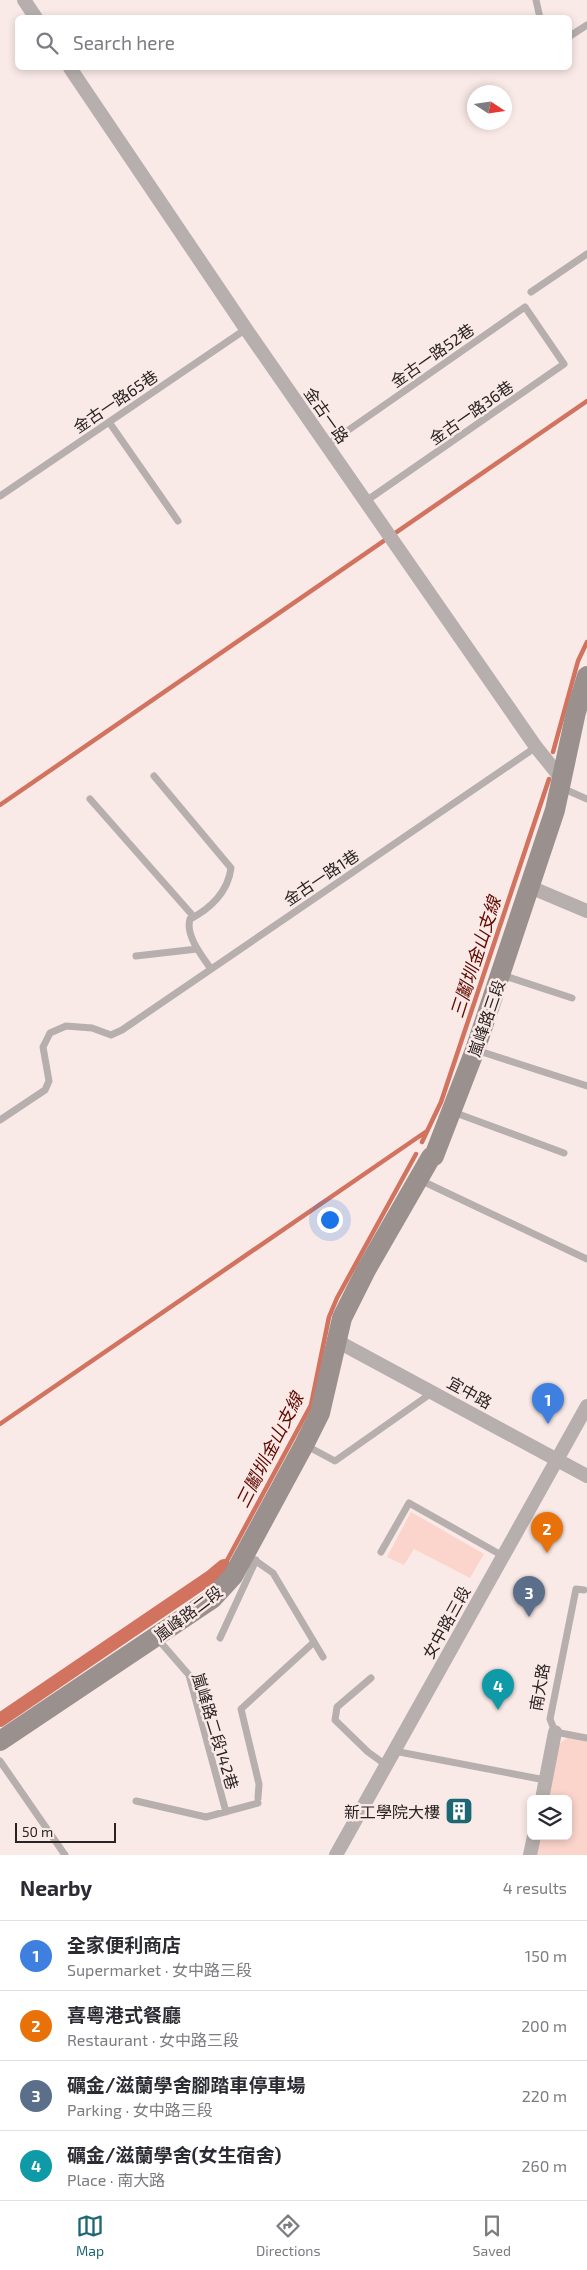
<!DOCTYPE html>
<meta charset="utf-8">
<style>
:root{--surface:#fff;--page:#f2f2f3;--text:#2b2b33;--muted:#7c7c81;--line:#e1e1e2;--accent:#1d6673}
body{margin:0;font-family:"Exo 2","Noto Sans TC",sans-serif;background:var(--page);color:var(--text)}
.controls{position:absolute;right:15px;bottom:15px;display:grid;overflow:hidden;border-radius:8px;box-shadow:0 2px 8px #0003}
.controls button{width:45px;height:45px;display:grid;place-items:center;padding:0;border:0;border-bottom:1px solid var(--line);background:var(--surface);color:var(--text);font:25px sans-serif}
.compass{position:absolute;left:467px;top:85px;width:45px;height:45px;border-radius:50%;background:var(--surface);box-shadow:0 2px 8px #0003;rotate:102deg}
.scale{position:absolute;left:15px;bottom:12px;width:101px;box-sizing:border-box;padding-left:5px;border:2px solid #292322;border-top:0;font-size:14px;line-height:18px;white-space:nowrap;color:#292322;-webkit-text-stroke:4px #faeae7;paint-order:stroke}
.you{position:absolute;left:329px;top:1219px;width:18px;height:18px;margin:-12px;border:4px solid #fff;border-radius:50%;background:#1a73e8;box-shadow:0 0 0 8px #1a73e833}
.badge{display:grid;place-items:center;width:32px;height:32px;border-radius:50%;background:var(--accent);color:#fff;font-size:16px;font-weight:700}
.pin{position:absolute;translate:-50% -41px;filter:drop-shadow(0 1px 2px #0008)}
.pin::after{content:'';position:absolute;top:26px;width:18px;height:15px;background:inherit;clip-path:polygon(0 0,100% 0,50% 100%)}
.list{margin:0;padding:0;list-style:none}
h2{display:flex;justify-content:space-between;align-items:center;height:65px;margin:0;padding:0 20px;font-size:21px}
h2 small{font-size:16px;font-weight:400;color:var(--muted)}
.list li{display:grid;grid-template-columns:32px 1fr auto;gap:15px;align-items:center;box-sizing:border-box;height:70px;padding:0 20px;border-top:1px solid var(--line)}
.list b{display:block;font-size:19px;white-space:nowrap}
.list p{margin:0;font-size:16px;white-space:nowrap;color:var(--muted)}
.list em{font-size:16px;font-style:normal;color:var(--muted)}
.icon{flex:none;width:28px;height:28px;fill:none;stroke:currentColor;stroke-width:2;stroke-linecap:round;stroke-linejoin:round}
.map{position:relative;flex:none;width:587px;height:1855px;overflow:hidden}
.search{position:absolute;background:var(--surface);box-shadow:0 2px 8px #0003;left:15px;right:15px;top:15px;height:55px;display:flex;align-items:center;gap:12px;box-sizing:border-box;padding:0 18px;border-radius:8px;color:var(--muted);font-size:19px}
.sheet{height:345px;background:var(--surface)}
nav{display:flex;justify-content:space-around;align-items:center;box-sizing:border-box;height:70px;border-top:1px solid var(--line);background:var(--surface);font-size:14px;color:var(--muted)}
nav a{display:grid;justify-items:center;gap:2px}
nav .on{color:var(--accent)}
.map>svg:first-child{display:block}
</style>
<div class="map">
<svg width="587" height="1855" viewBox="0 0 587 1855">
<rect width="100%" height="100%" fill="#faeae7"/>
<path fill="#fbd4cb" d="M411 1512 484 1554 470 1578 414 1549 404 1565 387 1557Z
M568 1737 587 1741V1855H535L539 1836H568V1799H546L557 1746Z"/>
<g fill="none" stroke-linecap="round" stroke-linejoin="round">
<path stroke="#d1735f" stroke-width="4.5" d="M553 752 578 661 587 642
M0 805 587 401
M422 1142 441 1102 549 779
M0 1424 427 1131
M224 1566 311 1405 329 1317 337 1298 416 1154"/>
<path stroke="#d1735f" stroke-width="14" d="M0 1720 212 1576 224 1566"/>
<path stroke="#b6afae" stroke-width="7" d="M536 0 540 18
M570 36 587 25
M531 292 587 254
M109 422 178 521
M327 445 525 307 564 364 366 501
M0 496 246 329
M154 776 231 868C228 892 210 909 190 919 185 935 202 956 211 969
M562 788 587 799
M90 799 194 917
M136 956 197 949
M502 975 572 998
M476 1050 587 1086
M453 1112 564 1153
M0 1120 45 1090 49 1081 43 1047 50 1033 66 1026 92 1028 111 1035 122 1030 536 747
M420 1180 587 1259
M305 1445 335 1461 433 1392
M381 1552 409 1503 503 1556
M246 1554 273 1573 323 1657
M584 1590 576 1589 550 1719 555 1732 587 1738
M156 1637 189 1675 226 1812
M220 1638 256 1560
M371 1678 337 1707 335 1720 368 1752 386 1765
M394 1751 545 1780
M0 1761 65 1855
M258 1798 259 1784 241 1709 314 1642
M136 1801 206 1817 258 1803"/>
<path stroke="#b6afae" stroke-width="14" d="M24 0 36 18
M70 68 246 329 536 747 561 778
M530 887 587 911
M335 1340 587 1476
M542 1799 555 1732
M336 1855 587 1406
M530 1855 534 1836"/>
<path stroke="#9a908e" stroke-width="20" d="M0 1741 212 1599 233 1576 304 1445 320 1413 342 1318 366 1270 431 1157 434 1156 475 1050 555 810 576 712 587 676"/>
</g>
<defs>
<symbol id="building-square" viewBox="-11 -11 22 22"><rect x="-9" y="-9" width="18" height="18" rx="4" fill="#1d6673" stroke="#faeae7"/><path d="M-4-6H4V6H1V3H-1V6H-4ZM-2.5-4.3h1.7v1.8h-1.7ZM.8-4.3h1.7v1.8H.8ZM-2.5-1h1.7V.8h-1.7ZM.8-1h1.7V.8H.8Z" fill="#fff"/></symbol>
</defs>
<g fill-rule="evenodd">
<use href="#building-square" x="443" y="1795" width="32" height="32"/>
</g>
<g text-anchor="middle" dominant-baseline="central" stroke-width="5" stroke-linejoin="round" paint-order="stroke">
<g font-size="16" fill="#292322" stroke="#faeae7">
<text transform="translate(432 355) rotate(-35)">金古一路52巷</text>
<text transform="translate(115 401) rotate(-34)">金古一路65巷</text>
<text transform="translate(471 412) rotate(-35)">金古一路36巷</text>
<text transform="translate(327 415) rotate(55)">金古一路</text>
<text transform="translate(321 877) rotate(-34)">金古一路1巷</text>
<text transform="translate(486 1018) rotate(-71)">嵐峰路三段</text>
<text transform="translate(470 1392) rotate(29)">宜中路</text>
<text transform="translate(188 1613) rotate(-37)">嵐峰路二段</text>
<text transform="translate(446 1622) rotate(-61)">女中路三段</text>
<text transform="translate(539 1687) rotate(-80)">南大路</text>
<text transform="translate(216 1731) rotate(73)">嵐峰路二段142巷</text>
</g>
<g font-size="16" fill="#292322" stroke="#faeae7" text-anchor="end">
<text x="440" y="1811">新工學院大樓</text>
</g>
<g font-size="18" font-style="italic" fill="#610900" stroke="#faeae7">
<text transform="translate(475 957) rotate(-72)">三鬮圳金山支線</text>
<text transform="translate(269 1450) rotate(-63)">三鬮圳金山支線</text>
</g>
</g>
</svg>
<div class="controls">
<button><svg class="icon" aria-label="layers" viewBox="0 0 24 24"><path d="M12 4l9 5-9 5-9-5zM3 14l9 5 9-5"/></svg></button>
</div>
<svg class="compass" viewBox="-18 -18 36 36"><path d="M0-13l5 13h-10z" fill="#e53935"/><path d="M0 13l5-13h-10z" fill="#7c7c81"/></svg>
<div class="scale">50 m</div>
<div class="you"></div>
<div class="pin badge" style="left:548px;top:1424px;background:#3f7fe0">1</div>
<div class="pin badge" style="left:547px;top:1553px;background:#e8710a">2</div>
<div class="pin badge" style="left:529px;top:1617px;background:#5c6f8a">3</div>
<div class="pin badge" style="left:498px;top:1710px;background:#0f9aa8">4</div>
<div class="search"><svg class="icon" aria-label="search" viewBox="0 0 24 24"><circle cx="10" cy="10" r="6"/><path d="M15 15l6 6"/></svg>Search here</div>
</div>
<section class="sheet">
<h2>Nearby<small>4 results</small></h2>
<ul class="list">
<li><span class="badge" style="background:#3f7fe0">1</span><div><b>全家便利商店</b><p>Supermarket · 女中路三段</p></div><em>150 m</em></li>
<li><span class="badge" style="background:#e8710a">2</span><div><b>喜粵港式餐廳</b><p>Restaurant · 女中路三段</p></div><em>200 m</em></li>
<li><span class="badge" style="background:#5c6f8a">3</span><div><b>礪金/滋蘭學舍腳踏車停車場</b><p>Parking · 女中路三段</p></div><em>220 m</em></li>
<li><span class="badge" style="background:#0f9aa8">4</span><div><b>礪金/滋蘭學舍(女生宿舍)</b><p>Place · 南大路</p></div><em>260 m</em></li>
</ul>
</section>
<nav>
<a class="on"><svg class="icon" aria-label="map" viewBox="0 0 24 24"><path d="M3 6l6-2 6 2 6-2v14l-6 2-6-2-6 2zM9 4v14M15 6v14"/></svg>Map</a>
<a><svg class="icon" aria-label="directions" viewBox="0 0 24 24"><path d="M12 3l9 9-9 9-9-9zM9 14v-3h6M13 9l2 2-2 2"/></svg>Directions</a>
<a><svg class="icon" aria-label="saved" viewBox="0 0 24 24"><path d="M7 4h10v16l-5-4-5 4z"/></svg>Saved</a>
</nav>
